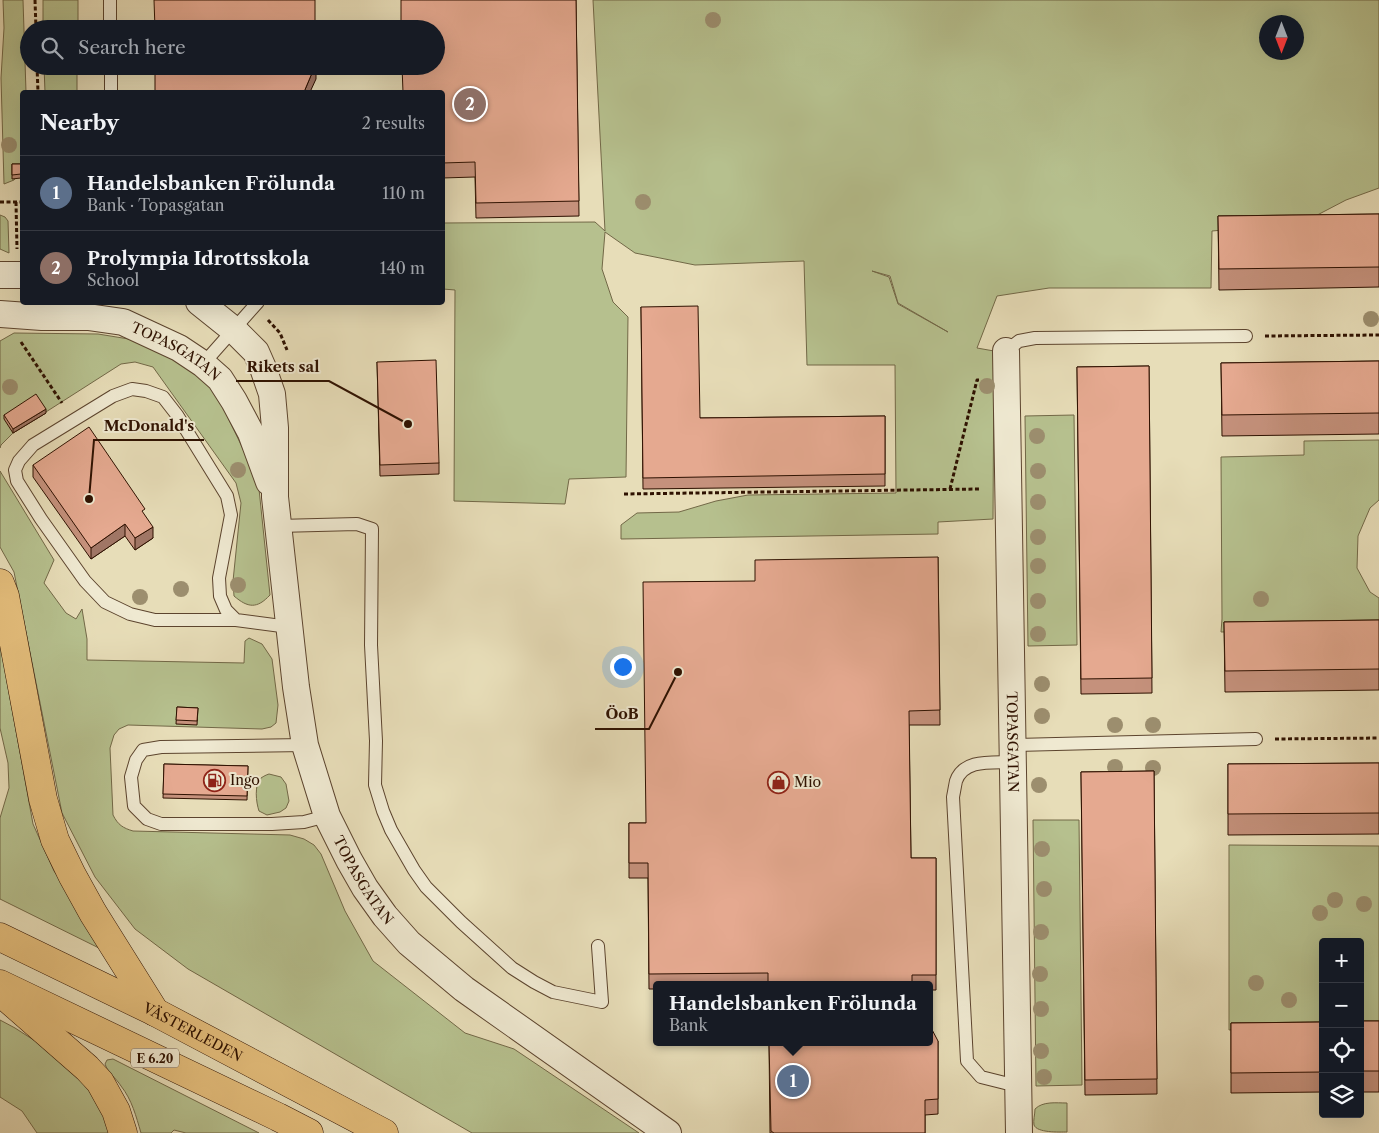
<!DOCTYPE html>
<meta charset="utf-8">
<style>
:root{--surface:#171b24;--page:#242831;--text:#f1f3f6;--muted:#9ea1a6;--line:#363941;--accent:#2563eb}
body{margin:0;font-family:"Libre Caslon Text",serif;background:var(--page);color:var(--text)}
.controls{position:absolute;right:15px;bottom:15px;display:grid;overflow:hidden;border-radius:5px;box-shadow:0 5px 20px #0002}
.controls button{width:45px;height:45px;display:grid;place-items:center;padding:0;border:0;border-bottom:1px solid var(--line);background:var(--surface);color:var(--text);font:25px sans-serif}
.compass{position:absolute;left:1259px;top:15px;width:45px;height:45px;border-radius:50%;background:var(--surface);box-shadow:0 5px 20px #0002;rotate:180deg}
.you{position:absolute;left:622px;top:666px;width:18px;height:18px;margin:-12px;border:4px solid #fff;border-radius:50%;background:#1a73e8;box-shadow:0 0 0 8px #1a73e833}
.badge{display:grid;place-items:center;width:32px;height:32px;border-radius:50%;background:var(--accent);color:#fff;font-size:16px;font-weight:700}
.pin{position:absolute;translate:-50% -50%;border:2px solid #fff;box-shadow:0 1px 5px #0006}
.popup{position:absolute;left:653px;top:981px;width:280px;height:65px;box-sizing:border-box;display:grid;place-content:center;border-radius:5px;background:var(--surface);filter:drop-shadow(0 1px 4px #0005);font-size:16px;white-space:nowrap;color:var(--muted)}
.popup b{font-size:19px;color:var(--text)}
.popup::after{content:'';position:absolute;left:50%;top:100%;margin-left:-10px;border:10px solid transparent;border-top-color:var(--surface)}
.list{margin:0;padding:0;list-style:none}
h2{display:flex;justify-content:space-between;align-items:center;height:65px;margin:0;padding:0 20px;font-size:21px}
h2 small{font-size:16px;font-weight:400;color:var(--muted)}
.list li{display:grid;grid-template-columns:32px 1fr auto;gap:15px;align-items:center;box-sizing:border-box;height:75px;padding:0 20px;border-top:1px solid var(--line)}
.list b{display:block;font-size:19px;white-space:nowrap}
.list p{margin:0;font-size:16px;white-space:nowrap;color:var(--muted)}
.list em{font-size:16px;font-style:normal;color:var(--muted)}
.icon{flex:none;width:28px;height:28px;fill:none;stroke:currentColor;stroke-width:2;stroke-linecap:round;stroke-linejoin:round}
.map{position:relative;flex:none;width:1379px;height:1133px;overflow:hidden}
.search{position:absolute;background:var(--surface);box-shadow:0 5px 20px #0002;left:20px;top:20px;width:425px;height:55px;display:flex;align-items:center;gap:12px;box-sizing:border-box;padding:0 18px;border-radius:28px;color:var(--muted);font-size:19px}
.panel{position:absolute;background:var(--surface);box-shadow:0 5px 20px #0002;left:20px;top:90px;width:425px;height:215px;border-radius:5px}
.map>svg:first-child{display:block}
</style>
<div class="map">
<svg width="1379" height="1133" viewBox="0 0 1379 1133">
<rect width="100%" height="100%" fill="#e7ddb8"/>
<filter id="stains"><feTurbulence type="fractalNoise" baseFrequency=".004" numOctaves="4"/><feColorMatrix values="0 0 0 0 .2 0 0 0 0 .09 0 0 0 0 .02 0 0 0 .5 -.17"/></filter>
<radialGradient id="worn" r=".72"><stop offset=".6" stop-color="#630" stop-opacity="0"/><stop offset="1" stop-color="#630" stop-opacity=".3"/></radialGradient>
<path fill="#b6c08e" stroke="#726847" fill-rule="evenodd" d="M3 0H23L26 92H22V168L14 180 4 184 1 78 4 28Z
M43 0H78V29H43Z
M593 0H1379V188L1346 200 1302 223 1212 231 1211 288H1049L997 296 977 348 994 351 993 519 938 522V534L621 539V525L637 513 679 512 716 501 748 495 896 493 895 365H807L804 261 695 265 635 253 605 232 602 269 613 302 628 317 626 477 569 479 565 504 454 501 455 290 443 289 442 223 595 222 605 231ZM1266 22H1296V52H1266ZM872 271 890 276 898 303 948 332 898 304 889 277Z
M44 66H77V92H45Z
M0 215 5 217 8 221 9 253 0 249Z
M14 333 98 334 135 340 171 355 204 379 221 403 254 472 259 489 270 595C257 609 248 608 234 596L233 581 241 503 236 483 153 367 135 362 121 364 13 433 1 445 0 448V341Z
M1074 415 1077 645 1028 646 1025 416Z
M1379 440V500L1370 508 1358 536 1357 568 1370 592 1379 598V629L1221 632 1222 619 1221 457 1304 455V441Z
M0 471 54 560 44 583 66 613 76 619 82 609 87 639V660L244 663 245 641 249 638 262 644 272 659 278 705 276 723 271 727 262 729 128 725 119 729 114 735 110 748 113 815C118 825 123 828 133 831L290 835 304 839 314 845 321 854 345 911 373 961 465 1033 514 1049 639 1133H472L188 969 135 929 95 877 62 813 14 572 0 547Z
M0 643 33 824 54 871 76 903 105 951 0 899V818L9 788 8 763 0 728Z
M269 774 281 777 286 784 289 801 286 808 280 812 267 815 259 811C256 802 254 785 261 778 264 776 266 775 269 774Z
M1033 820H1079L1082 1085 1036 1086Z
M1229 845 1379 846V1036H1360V942H1323V1036L1313 1024 1229 1030Z
M0 1020 15 1028 57 1055 94 1096 112 1133H37L22 1111 0 1097Z
M113 1059 259 1133H186L174 1130 171 1133H141C136 1116 132 1100 121 1086 116 1078 108 1073 105 1064L107 1060Z
M1067 1103V1132C1059 1132 1037 1133 1034 1125 1033 1121 1035 1114 1035 1109 1043 1101 1056 1103 1067 1103Z"/>
<g fill="none" stroke-linecap="round" stroke-linejoin="round">
<defs>
<path id="service" d="M110 29V0
M111 66V92
M1006 351 1019 341 1035 338 1246 336
M203 364 258 302
M278 526 357 524 372 529 371 645 376 741 375 785 383 811 391 830 414 870 426 887 461 922 512 968 534 982 553 992 602 1002 598 946
M236 620 226 610 220 596 219 578 231 515 227 496 177 415 163 397 146 391 132 389 113 396 33 445 19 461 15 470 17 481 41 519 85 581 105 602 130 614 155 620H236L289 627
M305 745 161 747 143 750 136 760 131 777 134 806 147 819 161 824H272L304 822 327 816
M1012 745 1256 739
M1013 762C993 763 964 758 956 781 955 786 954 792 953 797L967 1061 981 1077 1005 1083H1018"/>
<g id="minor">
<path d="M0 275H22"/>
<path id="s1" d="M199 302 234 330 256 352 263 368 272 394 275 428V497L296 687 305 745 327 816 349 860 365 888 385 916 409 943 464 989 668 1133"/>
<path id="s2" d="M0 314 42 317H88L123 322 179 348 203 364 220 379 234 401 251 433 269 482"/>
<path id="s3" d="M1006 351 1019 1133"/>
</g>
<g id="trunk">
<path d="M0 583 5 596 43 799 55 840 72 875 93 913 155 1012"/>
<path id="s4" d="M0 937 155 1012 384 1133"/>
<path d="M0 984 278 1117 309 1133"/>
<path d="M7 998 87 1068 100 1082 116 1111 123 1133"/>
</g>
</defs>
<use href="#service" stroke="#5c442e" stroke-width="14"/>
<use href="#minor" stroke="#5c442e" stroke-width="28"/>
<use href="#trunk" stroke="#2e1100" stroke-width="29"/>
<path stroke="#2e1100" stroke-width="3" stroke-dasharray="4 2.5" stroke-linecap="butt" d="M35 0 36 29
M37 66 38 92
M0 202H22
M16 202 17 249
M268 320 280 333 287 350
M1265 336 1379 335
M21 342 62 403
M950 489 977 380H979
M624 494 981 489
M1275 739 1379 738"/>
<use href="#service" stroke="#efe9d1" stroke-width="12"/>
<use href="#minor" stroke="#efe9d1" stroke-width="26"/>
<use href="#trunk" stroke="#e4be7c" stroke-width="28"/>
</g>
<g fill="#9c8e6e">
<circle cx="713" cy="20" r="8"/>
<circle cx="9" cy="145" r="8"/>
<circle cx="643" cy="202" r="8"/>
<circle cx="1371" cy="319" r="8"/>
<circle cx="987" cy="386" r="8"/>
<circle cx="10" cy="387" r="8"/>
<circle cx="1037" cy="436" r="8"/>
<circle cx="238" cy="470" r="8"/>
<circle cx="1038" cy="471" r="8"/>
<circle cx="1038" cy="502" r="8"/>
<circle cx="1038" cy="537" r="8"/>
<circle cx="1038" cy="566" r="8"/>
<circle cx="238" cy="585" r="8"/>
<circle cx="181" cy="589" r="8"/>
<circle cx="140" cy="597" r="8"/>
<circle cx="1261" cy="599" r="8"/>
<circle cx="1038" cy="601" r="8"/>
<circle cx="1038" cy="634" r="8"/>
<circle cx="1042" cy="684" r="8"/>
<circle cx="1042" cy="716" r="8"/>
<circle cx="1115" cy="725" r="8"/>
<circle cx="1153" cy="725" r="8"/>
<circle cx="1115" cy="767" r="8"/>
<circle cx="1153" cy="768" r="8"/>
<circle cx="1039" cy="785" r="8"/>
<circle cx="1042" cy="849" r="8"/>
<circle cx="1044" cy="889" r="8"/>
<circle cx="1335" cy="900" r="8"/>
<circle cx="1364" cy="904" r="8"/>
<circle cx="1320" cy="913" r="8"/>
<circle cx="1041" cy="932" r="8"/>
<circle cx="1040" cy="974" r="8"/>
<circle cx="1256" cy="983" r="8"/>
<circle cx="1289" cy="1000" r="8"/>
<circle cx="1041" cy="1009" r="8"/>
<circle cx="1041" cy="1051" r="8"/>
<circle cx="1044" cy="1077" r="8"/>
</g>
<path fill="#c5917c" stroke="#2e1100" d="M576 0 579 216 476 218 475 177 442 178V92Z
M12 164H21V178L12 179Z
M1379 214V287L1219 290 1218 216Z
M641 307 700 418 885 416V486L643 489Z
M1379 361V434L1222 436 1221 363Z
M377 362 439 463V474L380 476Z
M1149 366 1152 693 1081 694 1077 367Z
M46 413 13 433 4 419V415Z
M33 465 145 516 153 538 135 550 125 536 91 559 33 477Z
M938 557 940 725H909L911 858H936V990H929V985H657V989H649L648 878H629V823H646Z
M1379 620V690L1225 692 1224 622Z
M177 707 198 708 197 725 176 724Z
M1379 763V834L1228 835V764Z
M164 764 248 766 247 800 163 798Z
M1154 771 1157 1094 1085 1095 1081 772Z
M1360 1021H1379V1092H1360Z
M1323 1022V1092L1231 1093V1023Z
M938 1041V1114L925 1115V1133H770L769 1042Z"/>
<path fill="#a07665" stroke="#2e1100" d="M315 66H316V79L310 92H304Z
M46 409V413L13 433V429Z
M125 524V536L91 559V548Z
M153 527V538L135 550V538Z"/>
<path fill="#e5a990" stroke="#2e1100" d="M154 0H315V29H155Z
M401 0H576L579 201 476 203 475 162 442 163V92H403L402 66H436V29H401Z
M155 66H315L304 92H155Z
M12 164H21V174L12 175Z
M1379 214V267L1219 269 1218 216Z
M698 306 700 418 885 416V474L643 478 641 307Z
M436 360 439 463 380 465 377 362Z
M1379 361V413L1222 415 1221 363Z
M1149 366 1152 678 1081 679 1077 367Z
M36 394 46 409 13 429 4 415Z
M89 427 145 509 142 511 153 527 135 538 125 524 91 548 33 465Z
M938 557 940 710 909 711 911 858H936V975H912V985H768V973L649 974 648 863H629V823H646L643 582 755 581V560Z
M1379 620V669L1225 671 1224 622Z
M177 707 198 708 197 721 176 720Z
M1379 763V813L1228 814V764Z
M164 764 248 766 247 796 163 794Z
M1154 771 1157 1079 1085 1080 1081 772Z
M1360 1021H1379V1071H1360Z
M1323 1022V1072L1231 1073V1023Z
M929 1024 938 1041V1099L925 1100V1133H774L771 1131 769 1042H929Z"/>
<defs>
<symbol id="fuel-ring" viewBox="-11 -11 22 22"><circle r="9.5" fill="#efe9d1" stroke="#8f2418" stroke-width="1.5"/><path d="M-5.5-6h7V0h2V4h1.3V-2.5L3-4.5l.8-.8L6-3V5H2.5V1h-1V6h-7ZM-4.2-4.7v3.2H.2V-4.7Z" fill="#8f2418"/></symbol>
<symbol id="shop-ring" viewBox="-11 -11 22 22"><circle r="9.5" fill="#efe9d1" stroke="#8f2418" stroke-width="1.5"/><path d="M-5-2.5h2.3a2.7 3.5 0 0 1 5.4 0H5L5.5 6h-11ZM-1.5-2.5h3a1.5 2.3 0 0 0-3 0Z" fill="#8f2418"/></symbol>
</defs>
<g fill-rule="evenodd">
<use href="#fuel-ring" x="202" y="768" width="25" height="25"/>
<use href="#shop-ring" x="766" y="770" width="25" height="25"/>
</g>
<g text-anchor="middle" dominant-baseline="central" stroke-width="4" stroke-linejoin="round" paint-order="stroke">
<rect fill="#efe9d1" stroke="#68523f" stroke-width="1" x="131" y="1048.5" width="48" height="19" rx="4"/>
<g font-size="12" font-weight="bold" fill="#2e1100">
<text x="155" y="1058">E 6.20</text>
</g>
<g font-size="14" fill="#2e1100" stroke="#efe9d1">
<text stroke="none"><textPath href="#s2" startOffset="184">TOPASGATAN</textPath></text>
<text stroke="none"><textPath href="#s3" startOffset="391">TOPASGATAN</textPath></text>
<text stroke="none"><textPath href="#s1" startOffset="622">TOPASGATAN</textPath></text>
<text stroke="none"><textPath href="#s4" startOffset="215">VÄSTERLEDEN</textPath></text>
</g>
<g font-size="14" fill="#2e1100" stroke="#efe9d1" text-anchor="start">
<text x="230" y="780">Ingo</text>
<text x="794" y="782">Mio</text>
</g>
</g>
<path fill="none" stroke="#2e1100" stroke-width="2" d="M408 424L329 381H236M89 499L94 440H204M678 672L649 729H595"/>
<g fill="#2e1100" stroke="#efe9d1" stroke-width="2">
<circle cx="408" cy="424" r="5"/>
<circle cx="89" cy="499" r="5"/>
<circle cx="678" cy="672" r="5"/>
</g>
<g font-size="15" text-anchor="middle" font-weight="bold" fill="#2e1100" stroke="#efe9d1" stroke-width="4" stroke-linejoin="round" paint-order="stroke">
<text x="283" y="372">Rikets sal</text>
<text x="149" y="431">McDonald's</text>
<text x="622" y="719">ÖoB</text>
</g>
<rect width="100%" height="100%" filter="url(#stains)"/>
<rect width="100%" height="100%" fill="url(#worn)"/>
</svg>
<div class="controls">
<button>+</button>
<button>−</button>
<button><svg class="icon" aria-label="locate" viewBox="0 0 24 24"><circle cx="12" cy="12" r="6"/><path d="M12 2v4M12 18v4M2 12h4M18 12h4"/></svg></button>
<button><svg class="icon" aria-label="layers" viewBox="0 0 24 24"><path d="M12 4l9 5-9 5-9-5zM3 14l9 5 9-5"/></svg></button>
</div>
<svg class="compass" viewBox="-18 -18 36 36"><path d="M0-13l5 13h-10z" fill="#e53935"/><path d="M0 13l5-13h-10z" fill="#9ea1a6"/></svg>
<div class="you"></div>
<div class="pin badge" style="left:793px;top:1081px;background:#5c6f8a">1</div>
<div class="popup"><b>Handelsbanken Frölunda</b>Bank</div>
<div class="pin badge" style="left:470px;top:104px;background:#8d6e63">2</div>
<div class="search"><svg class="icon" aria-label="search" viewBox="0 0 24 24"><circle cx="10" cy="10" r="6"/><path d="M15 15l6 6"/></svg>Search here</div>
<section class="panel">
<h2>Nearby<small>2 results</small></h2>
<ul class="list">
<li><span class="badge" style="background:#5c6f8a">1</span><div><b>Handelsbanken Frölunda</b><p>Bank · Topasgatan</p></div><em>110 m</em></li>
<li><span class="badge" style="background:#8d6e63">2</span><div><b>Prolympia Idrottsskola</b><p>School</p></div><em>140 m</em></li>
</ul>
</section>
</div>
